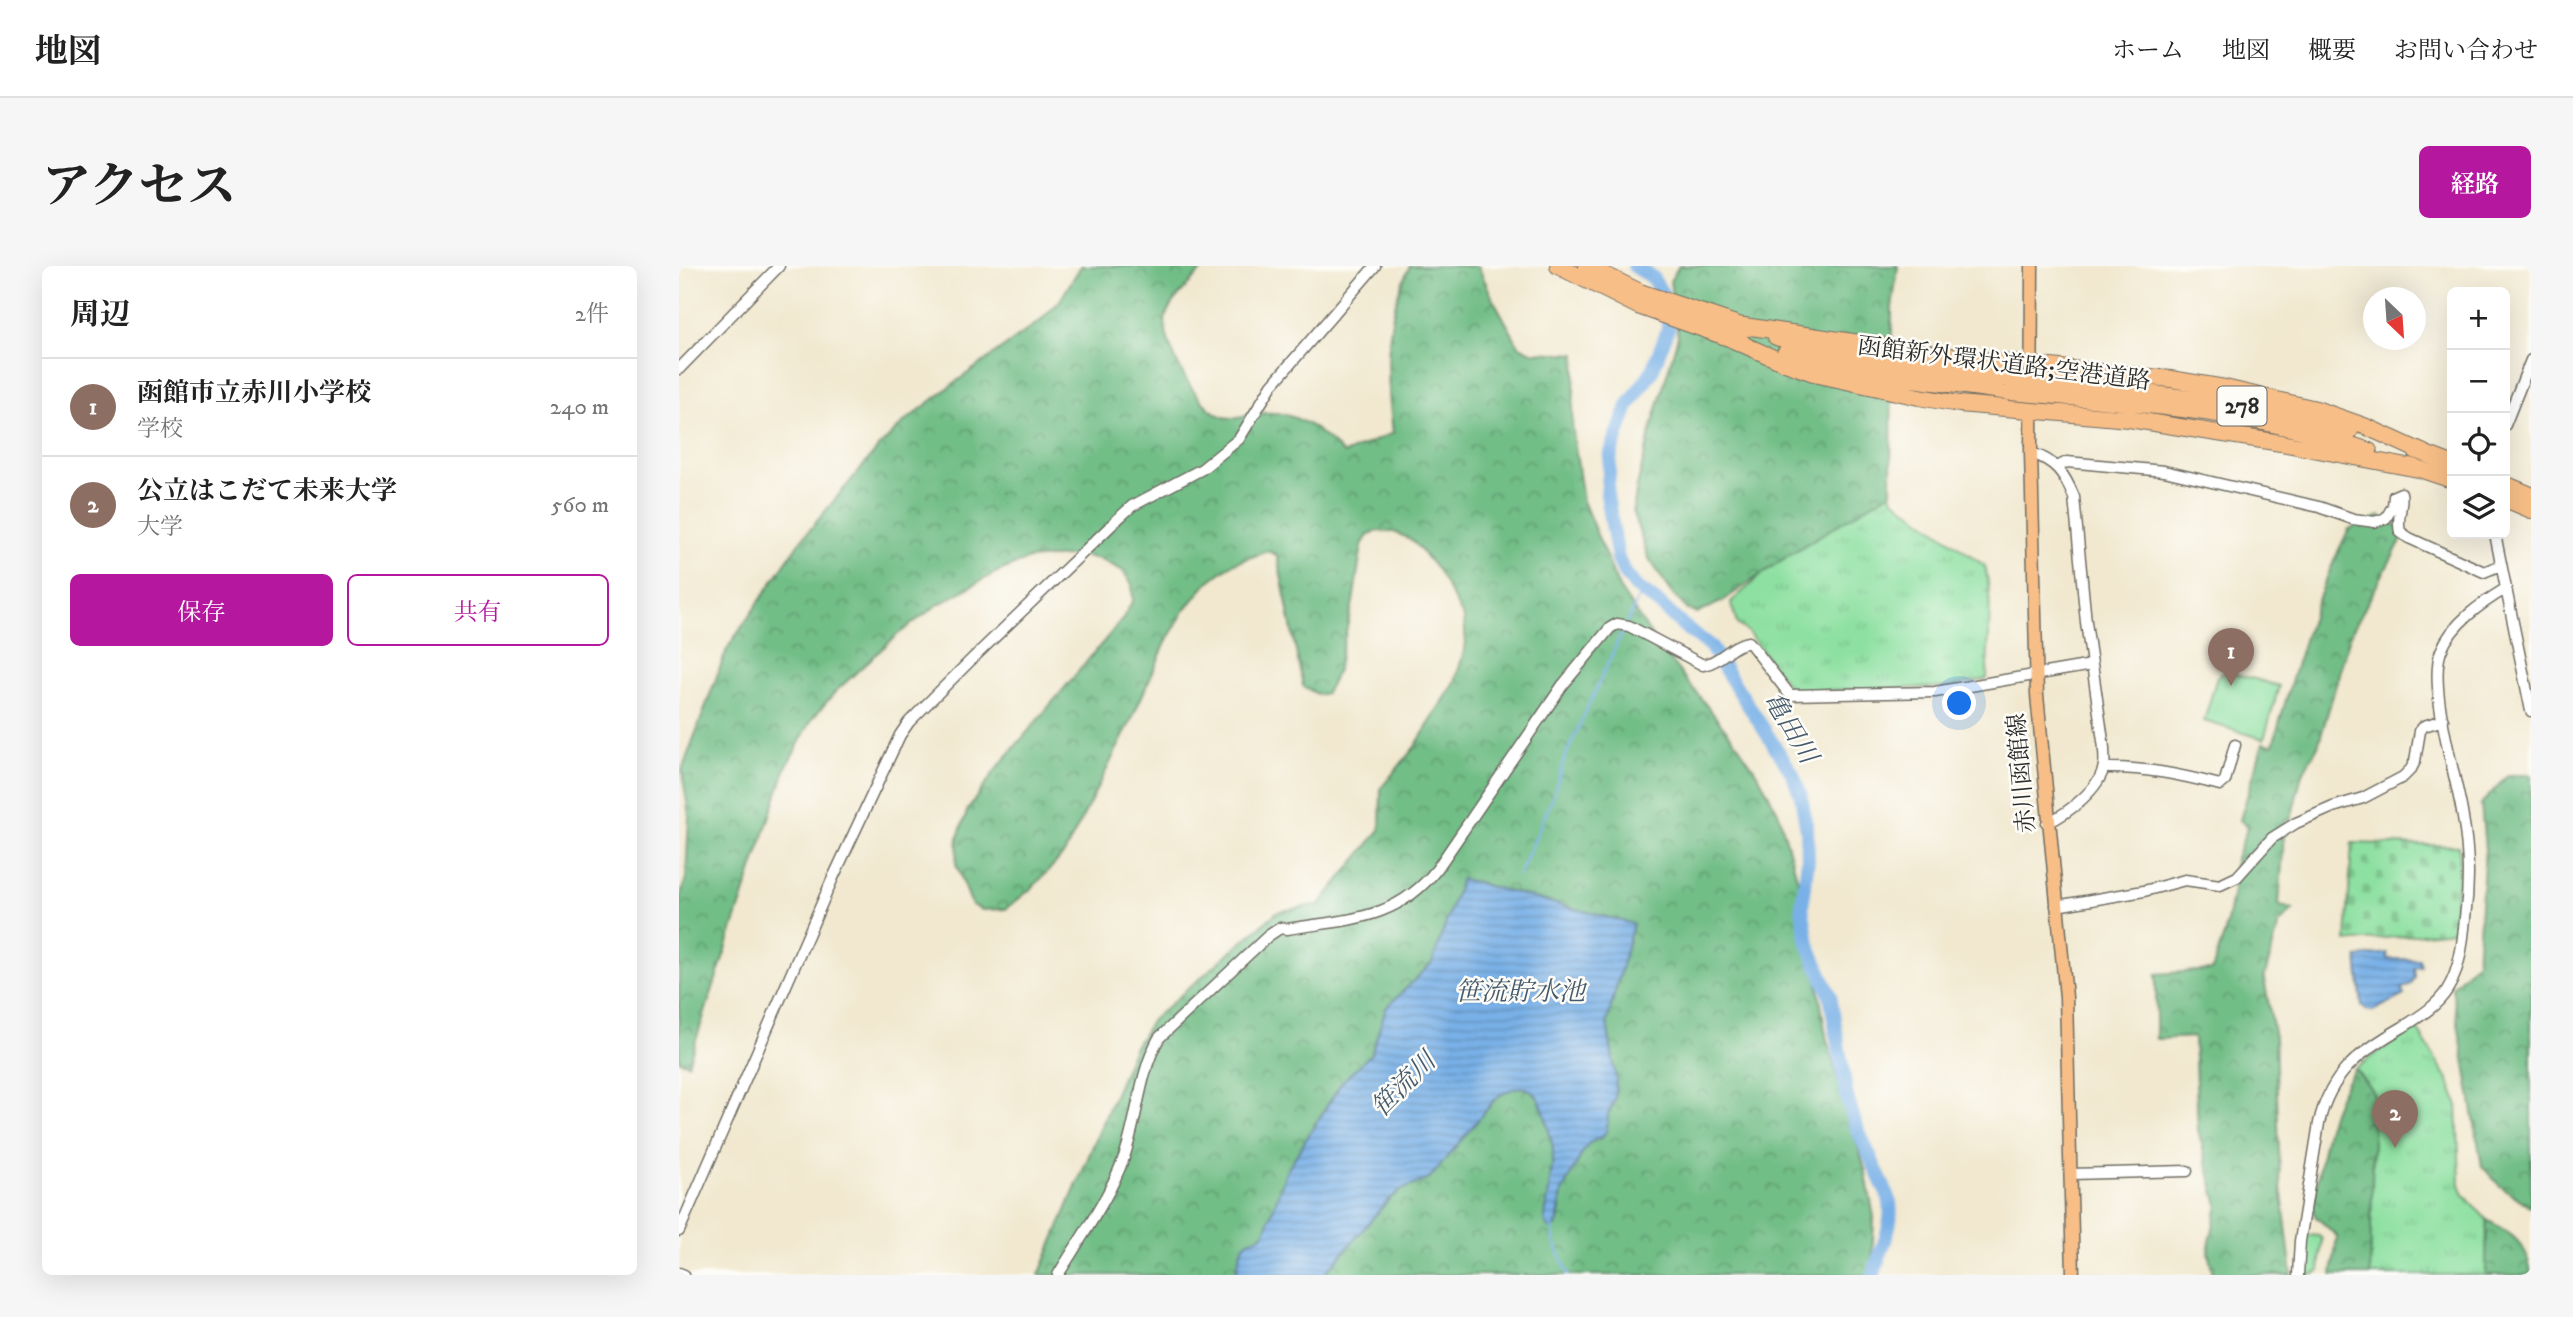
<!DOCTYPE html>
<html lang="ja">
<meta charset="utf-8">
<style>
:root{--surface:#fff;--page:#f6f6f6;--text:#222;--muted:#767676;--line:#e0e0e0;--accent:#b5179e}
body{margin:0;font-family:"IM FELL DW Pica","Noto Serif JP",serif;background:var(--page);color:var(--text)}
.controls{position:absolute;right:21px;top:21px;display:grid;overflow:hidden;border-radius:10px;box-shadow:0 7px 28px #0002}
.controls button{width:63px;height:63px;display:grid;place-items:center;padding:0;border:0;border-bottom:2px solid var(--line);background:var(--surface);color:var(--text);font:35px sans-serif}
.compass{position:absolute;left:1684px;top:21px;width:63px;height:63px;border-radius:50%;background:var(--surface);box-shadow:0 7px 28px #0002;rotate:155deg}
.you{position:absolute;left:1281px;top:438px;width:24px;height:24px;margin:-18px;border:5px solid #fff;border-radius:50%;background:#1a73e8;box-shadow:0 0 0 10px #1a73e833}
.badge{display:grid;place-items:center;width:46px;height:46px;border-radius:50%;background:var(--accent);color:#fff;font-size:23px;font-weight:700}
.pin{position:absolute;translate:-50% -58px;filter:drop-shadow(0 2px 4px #0008)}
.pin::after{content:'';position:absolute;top:37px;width:24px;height:21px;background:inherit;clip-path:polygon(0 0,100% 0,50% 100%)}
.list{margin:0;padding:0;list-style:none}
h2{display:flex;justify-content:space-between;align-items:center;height:91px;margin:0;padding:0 28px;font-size:30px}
h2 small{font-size:23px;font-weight:400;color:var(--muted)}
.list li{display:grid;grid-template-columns:46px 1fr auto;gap:21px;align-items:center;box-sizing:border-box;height:98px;padding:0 28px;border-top:2px solid var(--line)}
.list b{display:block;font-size:26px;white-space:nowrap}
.list p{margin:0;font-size:23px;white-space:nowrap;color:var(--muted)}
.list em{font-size:23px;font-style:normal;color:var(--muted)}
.actions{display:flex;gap:14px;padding:21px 28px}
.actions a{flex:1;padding:16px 0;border:2px solid var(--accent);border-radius:10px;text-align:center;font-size:24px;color:var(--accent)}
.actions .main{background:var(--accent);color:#fff}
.icon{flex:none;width:38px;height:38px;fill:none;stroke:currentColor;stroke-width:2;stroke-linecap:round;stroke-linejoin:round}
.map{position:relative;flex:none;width:1852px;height:1009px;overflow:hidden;border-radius:10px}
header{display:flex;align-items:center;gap:42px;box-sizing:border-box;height:98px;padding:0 35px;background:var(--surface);border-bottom:2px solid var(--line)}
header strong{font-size:33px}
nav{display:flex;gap:38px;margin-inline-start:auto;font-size:24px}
.intro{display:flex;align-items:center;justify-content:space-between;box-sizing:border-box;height:168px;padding:0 42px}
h1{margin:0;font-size:49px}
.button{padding:18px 32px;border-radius:10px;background:var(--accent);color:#fff;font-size:24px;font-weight:700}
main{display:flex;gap:42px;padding:0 42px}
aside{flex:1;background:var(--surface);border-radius:10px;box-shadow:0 7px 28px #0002}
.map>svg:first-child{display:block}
</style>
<header>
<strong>地図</strong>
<nav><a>ホーム</a><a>地図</a><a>概要</a><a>お問い合わせ</a></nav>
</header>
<div class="intro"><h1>アクセス</h1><a class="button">経路</a></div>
<main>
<aside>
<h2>周辺<small>2件</small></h2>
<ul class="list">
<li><span class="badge" style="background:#8d6e63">1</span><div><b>函館市立赤川小学校</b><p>学校</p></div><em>240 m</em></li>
<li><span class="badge" style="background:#8d6e63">2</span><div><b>公立はこだて未来大学</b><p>大学</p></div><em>560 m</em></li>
</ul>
<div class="actions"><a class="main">保存</a><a>共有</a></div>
</aside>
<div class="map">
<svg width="1852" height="1009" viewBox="0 0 1852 1009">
<defs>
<pattern id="grass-tufts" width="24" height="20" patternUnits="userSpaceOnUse" patternTransform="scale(1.75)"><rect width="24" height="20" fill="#8de0a1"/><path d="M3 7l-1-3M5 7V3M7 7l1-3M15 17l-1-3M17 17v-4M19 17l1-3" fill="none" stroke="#7ac08b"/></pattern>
<pattern id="forest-crowns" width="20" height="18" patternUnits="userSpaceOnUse" patternTransform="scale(1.75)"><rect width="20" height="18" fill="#72be87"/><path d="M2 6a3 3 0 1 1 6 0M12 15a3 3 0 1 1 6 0" fill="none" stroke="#5e9b6f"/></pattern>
<pattern id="cemetery-stones" width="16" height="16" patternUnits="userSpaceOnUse" patternTransform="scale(1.75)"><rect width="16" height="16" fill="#8de0a1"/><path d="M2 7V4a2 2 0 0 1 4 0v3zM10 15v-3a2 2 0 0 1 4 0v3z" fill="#7ac08b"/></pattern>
<pattern id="water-rules" width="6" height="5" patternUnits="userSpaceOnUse" patternTransform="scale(1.75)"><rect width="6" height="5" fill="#78b0e7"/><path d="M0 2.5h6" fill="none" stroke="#638fbb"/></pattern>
</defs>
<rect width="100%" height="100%" fill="#fdfcf7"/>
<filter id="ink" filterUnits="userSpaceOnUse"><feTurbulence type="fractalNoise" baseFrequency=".0143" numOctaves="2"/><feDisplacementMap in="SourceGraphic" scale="14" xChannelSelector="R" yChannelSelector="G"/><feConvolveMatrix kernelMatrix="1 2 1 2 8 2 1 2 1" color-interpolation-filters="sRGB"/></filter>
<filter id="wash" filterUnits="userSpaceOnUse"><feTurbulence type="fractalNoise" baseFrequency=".00686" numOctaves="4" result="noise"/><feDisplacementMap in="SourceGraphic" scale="28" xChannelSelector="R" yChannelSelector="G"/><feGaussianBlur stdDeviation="1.57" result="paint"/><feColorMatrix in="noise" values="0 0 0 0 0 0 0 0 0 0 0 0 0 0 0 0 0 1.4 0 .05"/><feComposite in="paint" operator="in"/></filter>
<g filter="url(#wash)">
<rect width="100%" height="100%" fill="#f1e8cf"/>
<path fill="url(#grass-tufts)" stroke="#5c8666" stroke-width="2" d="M1203 201 1214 233 1306 300C1315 337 1308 376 1308 413L1268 421 1113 425 1069 366 1058 358 1052 336Z
M1738 763 1769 813 1778 837 1781 918 1785 929 1808 954 1807 1009H1691L1695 827 1676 803 1701 784Z"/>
<path fill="url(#forest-crowns)" stroke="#4e7459" stroke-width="2" d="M402 0H526C516 13 490 36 487 50 480 74 520 146 545 151 557 154 566 150 577 148 614 141 640 164 665 188L714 167C707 112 704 51 731 0H799L813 31 840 80 853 86 897 88 893 159 904 235 940 322 979 379 1056 475 1079 509 1099 546 1126 639 1147 770 1166 840 1186 903 1195 951 1193 998 1195 1009H645L710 933 722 924 750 913 817 832C851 807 863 830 869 862 871 869 874 877 874 884 874 907 868 932 866 954L880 953 883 926 904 885 910 877 923 871 928 864 929 848 936 833 937 813 928 756 954 658 783 613 753 697 707 742 692 788 663 816 608 904 586 966C581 973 578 972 570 975 560 980 559 999 557 1009H360L455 782 473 754 598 646 641 638 701 564 702 522 735 482 776 416 787 378 785 352 759 305 733 274 715 266 697 265 689 269 683 279 674 336 657 408 647 427 639 429 624 420 598 289 589 285 553 298 529 316 505 345 488 374 451 457 385 588 353 622 327 643 303 644 293 639 277 598 279 571 289 543 318 502 442 355 454 335 453 318 443 304 420 293 403 289 349 293 318 306 257 340 218 369 156 426 133 453 107 501 9 798 0 794V636L7 612 10 550 3 504 48 383 119 278 199 182 225 156 278 115 361 55 380 36Z
M1000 0H1219L1213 41 1212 226 1113 287 1042 336 1019 347 1009 344 994 328 969 291 954 247 957 225 971 167 999 70 991 15Z
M1701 250 1717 259 1724 271 1672 367 1639 480 1623 508 1612 553 1606 555 1600 639 1614 644 1600 658 1585 713 1596 772 1601 911 1613 1009H1534L1529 985 1539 939 1519 864 1515 771 1477 773V708L1533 704 1546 666 1554 625 1557 592 1569 560 1561 554 1584 477 1594 479C1615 405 1635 332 1670 263Z
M1829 509H1852V941L1820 919 1803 900 1773 721 1798 696 1806 583 1802 538Z
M1676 803 1695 827 1691 1009H1653L1658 970 1636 950 1634 943C1642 894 1646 844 1676 803Z
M1808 954C1834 968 1849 978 1852 1009H1807Z"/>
<path fill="url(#cemetery-stones)" stroke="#5c8666" stroke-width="2" d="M1673 577 1779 580 1781 589 1774 665 1667 676Z"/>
<path fill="#8de0a1" stroke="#5c8666" stroke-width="2" d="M1547 405 1600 420 1585 473 1525 455 1538 411Z
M1629 969 1640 970 1643 973 1640 1005 1636 1008 1627 1009 1623 1004 1625 971Z"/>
<path fill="url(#water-rules)" stroke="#526e89" stroke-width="2" d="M782 613 954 658 928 756 937 813 936 833 929 848 928 864 923 871 910 877 904 885 883 926 878 959 873 963 868 960 866 954C868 932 874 907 874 884 874 877 871 869 869 862 863 830 851 807 817 832L750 913 722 924 710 933 645 1009H557C559 999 560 980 570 975 578 971 581 973 586 966L608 904 663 816 692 788 707 742 753 697Z
M1708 687 1709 693H1740L1742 700 1735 702 1736 711 1732 718 1722 723 1725 729 1694 745 1687 744 1683 740 1678 691Z"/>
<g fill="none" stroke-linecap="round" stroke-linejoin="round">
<path stroke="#78b0e7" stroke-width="2.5" d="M948 356 963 325
M840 610 873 533 886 491 945 362
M873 959 875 974 889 1009"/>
<path stroke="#78b0e7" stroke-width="14" d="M955 0 973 11 984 29 989 46V63L973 105 949 140 932 187 928 229 939 293 944 304 956 320 982 339 1001 357 1031 380 1113 507 1122 530 1128 565 1129 593 1123 641 1129 678 1151 729 1168 831 1177 860 1210 932C1217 960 1200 983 1195 1009"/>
</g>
</g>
<g filter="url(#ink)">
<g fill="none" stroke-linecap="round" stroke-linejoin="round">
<defs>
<path id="minor" d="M0 103 100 0
M1826 159 1852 94
M1352 187C1377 195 1385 207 1395 231L1407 356 1425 482C1425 488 1426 494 1425 499 1422 522 1388 548 1368 557
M1378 201 1388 196 1485 205 1640 241 1674 253 1696 256 1707 252 1714 240 1715 230 1722 227C1725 238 1717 251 1721 266L1730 272 1805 306 1822 299
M1816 268 1852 445
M1425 502C1465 501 1503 509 1541 519L1546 515 1556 479
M1377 640 1465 625 1506 614 1541 619 1558 611 1593 572 1617 557 1654 541 1684 532 1724 511 1732 503 1736 495 1741 465 1745 460 1764 454
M1392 908 1508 905
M0 965 153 614 221 469 230 456 293 393 442 250 453 240 523 203 560 173 593 119 696 0
M0 1007 5 1009
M379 1009C402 971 430 933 445 891 459 852 460 807 480 772L589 670 601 662 608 663C669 653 717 655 758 603L883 420 931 362 938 358 950 360 1024 399C1042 396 1052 378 1070 376L1111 429 1256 426 1413 399
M1619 1009 1621 975 1640 857C1651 807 1682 785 1724 761 1740 751 1758 740 1768 724 1781 704 1784 675 1786 652 1791 616 1790 582 1783 546 1776 506 1749 420 1762 385 1773 357 1803 337 1826 323"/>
<path id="major" d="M1353 0 1352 187 1358 429 1387 731 1394 1009"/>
<path id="highway" d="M879 0 959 40 1064 77
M908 0 961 26 1069 62
M1058 59 1291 93 1492 113 1546 122 1637 143 1688 161 1745 187
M1097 71C1171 95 1249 102 1326 112
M1054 74 1106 97 1140 109 1240 131 1280 138 1450 153 1602 177 1739 203
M1106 87 1195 108 1331 126
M1377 117C1476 128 1575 137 1671 165
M1380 130C1484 140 1591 149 1690 185
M1736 184 1773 198
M1731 200 1773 214
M1826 218 1852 229
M1826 233 1852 244"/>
</defs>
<use href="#minor" stroke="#706d64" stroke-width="13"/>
<use href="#major" stroke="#706d64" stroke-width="15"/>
<use href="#highway" stroke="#706d64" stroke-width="18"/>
<use href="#minor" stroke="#fff" stroke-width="10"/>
<use href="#major" stroke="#f7be87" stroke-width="12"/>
<use href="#highway" stroke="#f7be87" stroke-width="16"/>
<defs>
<path id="highway-bridge" d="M1326 112 1377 117
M1331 126 1380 130"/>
</defs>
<use href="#highway-bridge" stroke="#706d64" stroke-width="18" stroke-linecap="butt"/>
<use href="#highway-bridge" stroke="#f7be87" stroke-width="16"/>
</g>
</g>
<g text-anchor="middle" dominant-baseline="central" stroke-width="5" stroke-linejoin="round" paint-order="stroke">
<rect fill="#fdfcf7" stroke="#6a6a68" stroke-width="2" x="1538.5" y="120.5" width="49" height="39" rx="5"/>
<g font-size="23" font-weight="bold" fill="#2b2b2b">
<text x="1563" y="140">278</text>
</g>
<g font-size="24" fill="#2b2b2b" stroke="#fdfcf7">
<text transform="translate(1325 98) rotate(7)">函館新外環状道路;空港道路</text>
<text transform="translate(1343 507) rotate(-95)">赤川函館線</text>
</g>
<g font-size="26" font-style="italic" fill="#465a6d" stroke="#fdfcf7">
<text transform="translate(1111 462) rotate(59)">亀田川</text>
<text x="841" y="726">笹流貯水池</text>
<text transform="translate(725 819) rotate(-45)">笹流川</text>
</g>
</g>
</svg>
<div class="controls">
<button>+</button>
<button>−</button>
<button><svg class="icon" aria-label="locate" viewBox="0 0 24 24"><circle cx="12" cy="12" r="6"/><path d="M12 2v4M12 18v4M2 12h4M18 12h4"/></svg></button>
<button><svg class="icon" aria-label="layers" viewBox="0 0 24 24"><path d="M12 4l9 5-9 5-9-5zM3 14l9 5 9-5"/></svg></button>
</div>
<svg class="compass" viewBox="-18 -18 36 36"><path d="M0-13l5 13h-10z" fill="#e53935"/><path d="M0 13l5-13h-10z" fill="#767676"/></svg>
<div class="you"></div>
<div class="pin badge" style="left:1552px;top:420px;background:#8d6e63">1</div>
<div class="pin badge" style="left:1716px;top:882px;background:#8d6e63">2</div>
</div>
</main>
